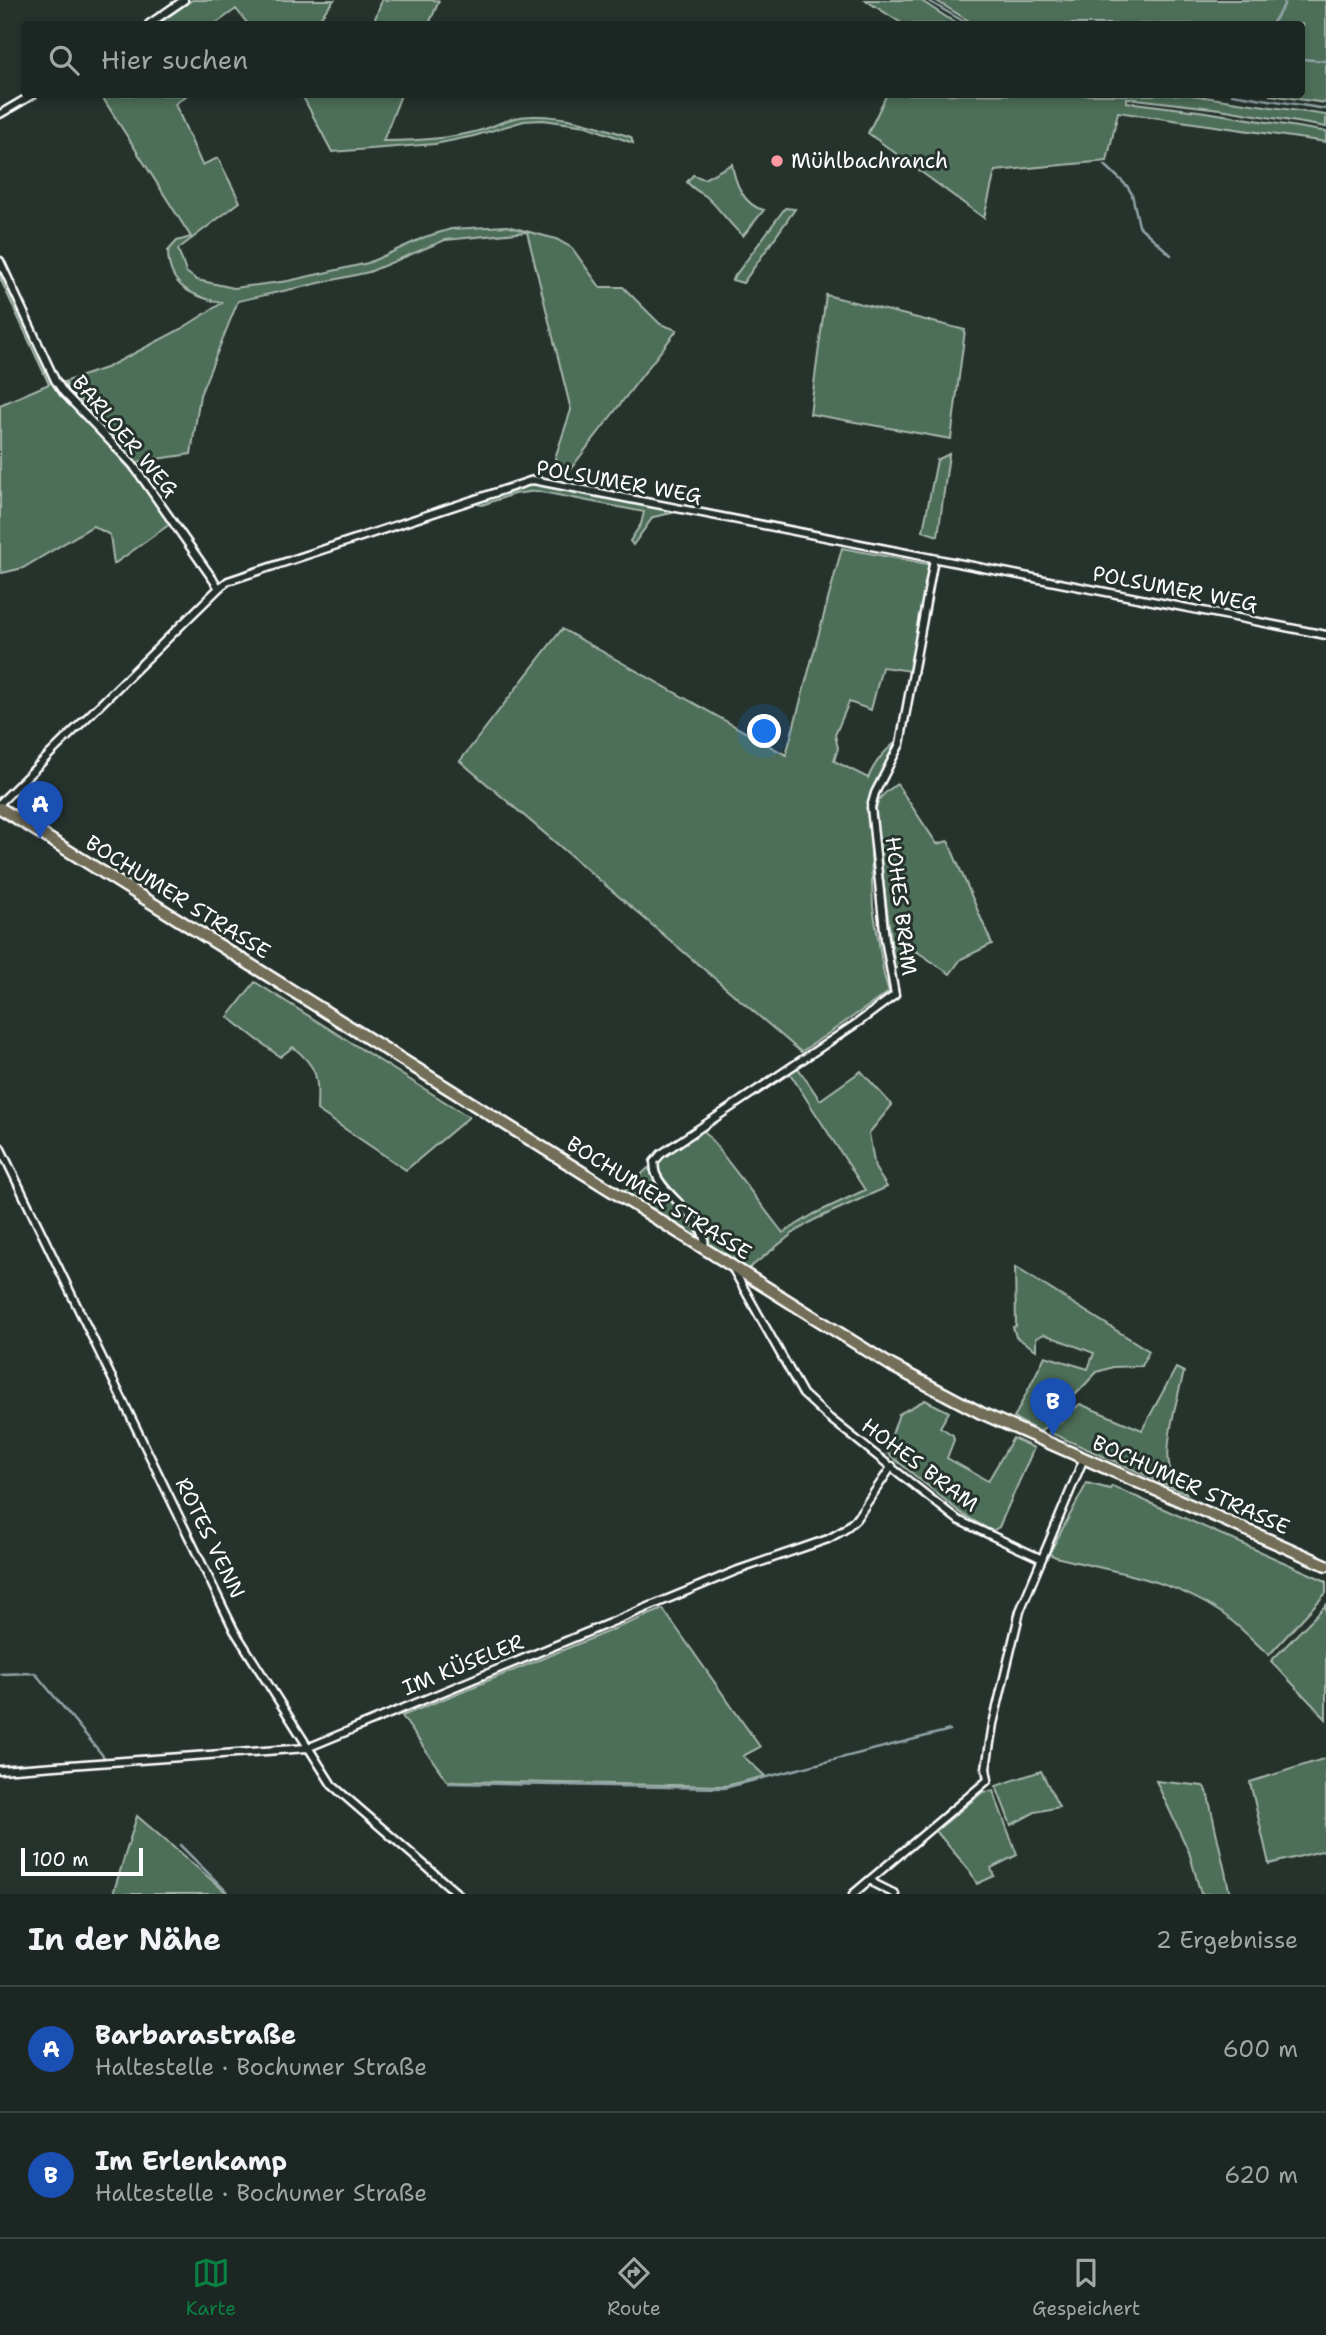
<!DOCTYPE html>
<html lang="de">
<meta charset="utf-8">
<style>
:root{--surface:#1c2622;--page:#29322f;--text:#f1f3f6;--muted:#a0a5a5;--line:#3a4340;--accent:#0b8043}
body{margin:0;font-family:"Shantell Sans",sans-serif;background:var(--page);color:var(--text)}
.scale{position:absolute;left:21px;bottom:18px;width:122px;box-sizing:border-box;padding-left:7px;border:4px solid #fff;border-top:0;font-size:19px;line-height:24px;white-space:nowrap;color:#fff;-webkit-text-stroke:5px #26332d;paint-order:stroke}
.you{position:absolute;left:765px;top:732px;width:24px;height:24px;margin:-18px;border:5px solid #fff;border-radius:50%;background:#1a73e8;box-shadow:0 0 0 10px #1a73e833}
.badge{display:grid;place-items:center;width:46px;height:46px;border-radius:50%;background:var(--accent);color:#fff;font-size:23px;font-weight:700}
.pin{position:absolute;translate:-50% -58px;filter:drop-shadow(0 2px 4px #0008)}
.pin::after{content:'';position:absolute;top:37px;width:24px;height:21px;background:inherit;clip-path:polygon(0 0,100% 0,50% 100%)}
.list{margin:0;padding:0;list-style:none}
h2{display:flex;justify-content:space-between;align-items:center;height:91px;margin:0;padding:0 28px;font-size:30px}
h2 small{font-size:23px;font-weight:400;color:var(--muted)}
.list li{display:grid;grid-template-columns:46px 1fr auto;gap:21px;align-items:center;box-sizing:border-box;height:126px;padding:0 28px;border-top:2px solid var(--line)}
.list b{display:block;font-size:26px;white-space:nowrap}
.list p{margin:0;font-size:23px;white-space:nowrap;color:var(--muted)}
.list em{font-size:23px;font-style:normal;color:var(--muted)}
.icon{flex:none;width:38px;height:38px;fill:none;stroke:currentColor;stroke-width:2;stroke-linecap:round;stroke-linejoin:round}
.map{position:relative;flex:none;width:1326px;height:1894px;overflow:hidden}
.search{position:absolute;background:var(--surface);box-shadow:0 4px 10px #0003;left:21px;right:21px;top:21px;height:77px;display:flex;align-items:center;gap:18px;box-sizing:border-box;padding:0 24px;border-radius:7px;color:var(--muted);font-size:26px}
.sheet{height:343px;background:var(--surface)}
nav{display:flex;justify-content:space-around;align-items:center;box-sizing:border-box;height:98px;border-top:2px solid var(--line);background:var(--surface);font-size:19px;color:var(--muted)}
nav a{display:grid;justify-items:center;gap:4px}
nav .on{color:var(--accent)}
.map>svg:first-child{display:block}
</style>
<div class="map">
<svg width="1326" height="1894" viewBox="0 0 1326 1894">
<rect width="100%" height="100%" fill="#26332d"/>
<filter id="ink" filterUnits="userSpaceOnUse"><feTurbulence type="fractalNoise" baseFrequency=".0143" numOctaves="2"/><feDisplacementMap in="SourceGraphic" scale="14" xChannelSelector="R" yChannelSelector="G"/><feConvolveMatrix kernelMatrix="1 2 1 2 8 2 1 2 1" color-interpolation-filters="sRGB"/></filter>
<g filter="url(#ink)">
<path fill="#4d6e59" stroke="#a6b6ac" stroke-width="2" d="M192 0H334L315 24H248L236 9 215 24H164V20Z
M382 0H433L439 1 429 24H373Z
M865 0H920L957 24H903Z
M935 0H1326V103L1269 95 1302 94V24H974Z
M887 94 1191 95 1326 115V127L1220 109 1127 98V102L1206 112 1322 131 1326 132V142L1118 112 1107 161 995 171 984 218 868 133Z
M101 95H187L175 104 202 165 218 158 240 202 178 249 186 272 197 280 234 288 288 281 368 263 425 237 451 229 507 226 556 239 572 248 600 287H623L660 324 677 330 569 471 555 458 571 410 527 232 445 240 369 272 238 301 200 395 191 454 136 462 64 382 106 368 181 329 222 303C192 296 168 287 168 251L177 241 191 237Z
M302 95H401L383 141C417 141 453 139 485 129 501 123 514 116 531 116 567 115 598 126 631 137L633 143 586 126 543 120 524 121 474 136 435 144 332 152Z
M732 164C735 183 744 206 764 210L743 236C730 226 715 202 704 195 697 191 693 189 687 182L693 175 704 179Z
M785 208 795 209 743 283 732 280Z
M0 269 53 382 142 483 170 524 114 564 110 535 93 526 23 568 2 573 0 568V405L49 384 0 278Z
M826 295 965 330 951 439 810 414Z
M949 454 938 536 923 531 937 460Z
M540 483 660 507 672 513 653 517 633 545 630 541 641 524 644 512 537 491 514 494 482 505 473 503 522 485Z
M842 548 927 564 930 569 911 671 882 667 871 710 849 702 835 735 838 748 834 761 868 778C875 762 884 750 899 740L869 801 873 907 884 975 889 992 801 1052 460 761 562 629 786 755Z
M897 784 937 844 948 841 992 944 961 959 950 974 916 951 895 970 875 818C876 799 881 795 897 784Z
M255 982 469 1117 406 1170 317 1110C318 1078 319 1068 293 1047L280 1057 228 1017Z
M798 1068 820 1100 861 1071 892 1105 869 1133 875 1168 887 1187 814 1220 792 1234 747 1270 708 1246 705 1232 697 1220 658 1174V1163L663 1156 703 1129 783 1233 814 1214 865 1190 789 1072Z
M648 1168 693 1222 698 1237 695 1238 623 1192Z
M1015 1267 1149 1351 1142 1366 1113 1367 1097 1372 1040 1432 1014 1418 1045 1356 1088 1369 1094 1353 1044 1334 1036 1338V1350L1016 1337 1013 1327 1016 1326Z
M1176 1368 1184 1372C1178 1394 1162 1451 1171 1471 1175 1479 1182 1487 1187 1494L1049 1432 1080 1404 1142 1430Z
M925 1400 949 1412 940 1427 953 1435 954 1440 947 1458 988 1481 1013 1438 1034 1448 999 1527 992 1531 962 1514 886 1452 899 1414Z
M1087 1483 1110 1489 1112 1486 1326 1581V1593L1269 1655C1253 1641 1237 1623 1220 1612 1170 1578 1112 1572 1056 1557L1049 1554Z
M1326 1605V1719L1271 1661Z
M663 1609 760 1747 743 1756 765 1776 725 1786 447 1781 402 1716Z
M1326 1758V1850L1269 1864 1250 1782Z
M1041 1771 1059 1807 1035 1812 1011 1825 996 1786Z
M1156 1781 1203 1786 1207 1791 1230 1894H1201L1189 1852Z
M993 1791 1017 1855 991 1868 994 1876 977 1884 970 1871 936 1831 983 1792Z
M137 1816 228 1894H113Z"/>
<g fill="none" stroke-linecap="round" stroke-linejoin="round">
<path stroke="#91a3a7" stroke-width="2.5" d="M927 0 968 24
M1272 24 1284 5V0
M1302 59 1326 61
M1232 94 1326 109
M1105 165 1127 186 1132 194 1139 226 1171 255
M0 1674 35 1673 104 1757
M449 1783 724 1788 950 1730
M180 1845 229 1894"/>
<defs>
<path id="street" d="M149 24 184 0
M0 114 34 94
M0 261 55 380 64 393 133 465 219 588
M0 803 219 588 228 581 533 480 1326 635
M0 1147 234 1630 332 1785 458 1894
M704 1249C710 1220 665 1198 656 1174 654 1170 655 1166 654 1162L661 1154 860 1021 895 995 885 939 871 807 875 793 900 744 934 559
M733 1269 803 1394 828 1417 958 1520 1042 1559
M0 1770 307 1748 738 1570 828 1539 844 1530 856 1519 892 1466
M871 1879 875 1884 895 1894
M853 1894 988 1780 986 1768 993 1724 1020 1611 1084 1458"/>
<path id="primary" d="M0 808 892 1366 981 1413 1326 1565"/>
</defs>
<use href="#street" stroke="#fff" stroke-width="11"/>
<use href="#primary" stroke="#fff" stroke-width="15"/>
<use href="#street" stroke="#26332d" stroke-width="6"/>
<use href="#primary" stroke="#726e59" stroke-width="10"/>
</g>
</g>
<circle fill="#ff9aa2" stroke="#26332d" stroke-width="2.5" cx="777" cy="161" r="7"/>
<g text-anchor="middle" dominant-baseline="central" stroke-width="6" stroke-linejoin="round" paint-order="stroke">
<g font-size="21" fill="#fff" stroke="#26332d" text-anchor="start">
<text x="791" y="161">Mühlbachranch</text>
</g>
<g font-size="21" fill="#fff" stroke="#26332d">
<text transform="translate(125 436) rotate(50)">BARLOER WEG</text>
<text transform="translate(619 482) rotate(10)">POLSUMER WEG</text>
<text transform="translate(1175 589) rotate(11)">POLSUMER WEG</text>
<text transform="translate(178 897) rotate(32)">BOCHUMER STRASSE</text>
<text transform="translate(901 906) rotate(83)">HOHES BRAM</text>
<text transform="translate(659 1198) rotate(32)">BOCHUMER STRASSE</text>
<text transform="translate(920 1465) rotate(37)">HOHES BRAM</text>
<text transform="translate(1191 1485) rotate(24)">BOCHUMER STRASSE</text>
<text transform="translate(210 1538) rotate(64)">ROTES VENN</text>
<text transform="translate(463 1665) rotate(-22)">IM KÜSELER</text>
</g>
</g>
</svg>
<div class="scale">100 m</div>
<div class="you"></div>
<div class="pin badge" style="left:40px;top:839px;background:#1a4fb4">A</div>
<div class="pin badge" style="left:1053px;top:1436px;background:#1a4fb4">B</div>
<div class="search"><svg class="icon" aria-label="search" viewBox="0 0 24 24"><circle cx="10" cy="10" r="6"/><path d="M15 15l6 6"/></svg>Hier suchen</div>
</div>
<section class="sheet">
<h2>In der Nähe<small>2 Ergebnisse</small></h2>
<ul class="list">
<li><span class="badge" style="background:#1a4fb4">A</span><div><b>Barbarastraße</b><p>Haltestelle · Bochumer Straße</p></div><em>600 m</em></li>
<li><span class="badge" style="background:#1a4fb4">B</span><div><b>Im Erlenkamp</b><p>Haltestelle · Bochumer Straße</p></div><em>620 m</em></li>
</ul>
</section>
<nav>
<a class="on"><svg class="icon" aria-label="map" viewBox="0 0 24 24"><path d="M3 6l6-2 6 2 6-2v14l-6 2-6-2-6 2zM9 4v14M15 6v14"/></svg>Karte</a>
<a><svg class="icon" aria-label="directions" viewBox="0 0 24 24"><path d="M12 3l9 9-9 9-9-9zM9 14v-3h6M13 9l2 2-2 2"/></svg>Route</a>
<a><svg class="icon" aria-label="saved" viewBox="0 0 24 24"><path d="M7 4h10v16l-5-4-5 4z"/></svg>Gespeichert</a>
</nav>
